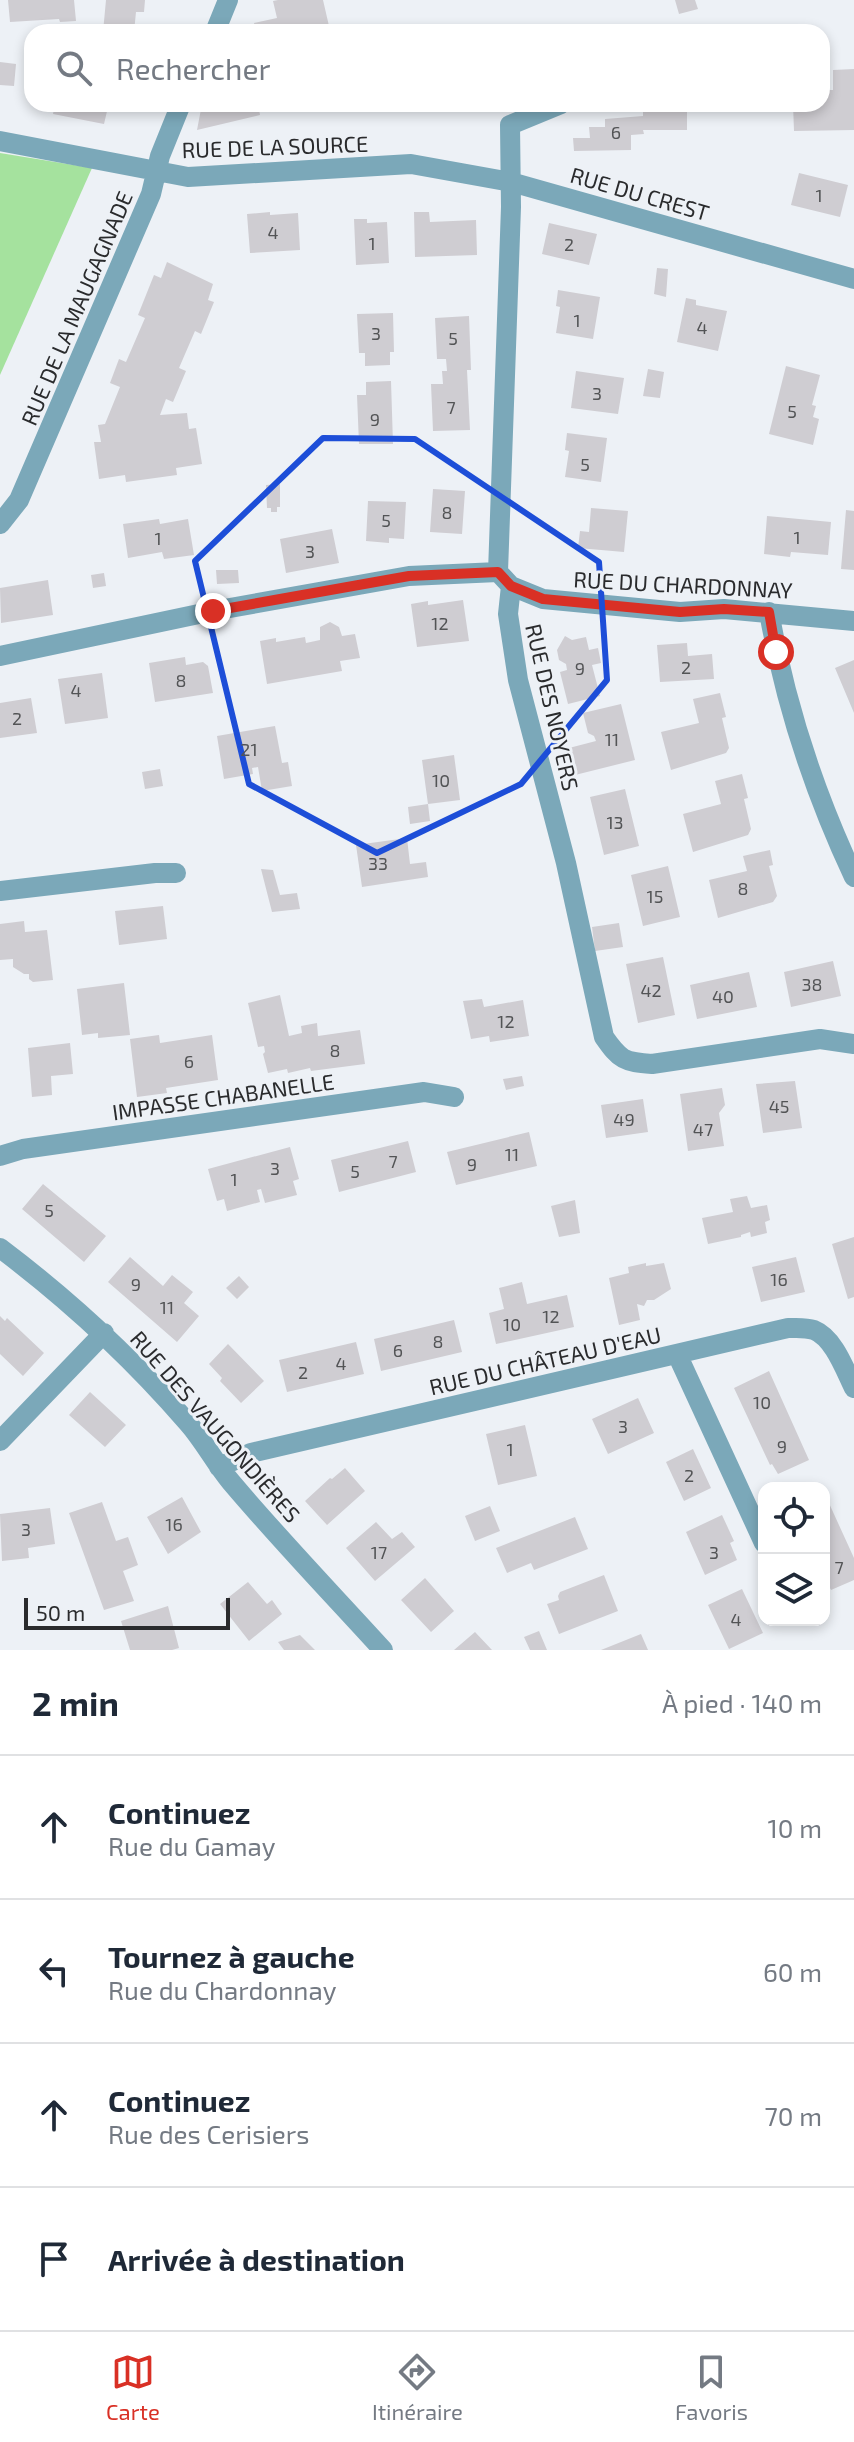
<!DOCTYPE html>
<html lang="fr">
<meta charset="utf-8">
<style>
:root{--surface:#fff;--page:#f2f2f3;--text:#1f2937;--muted:#747a83;--line:#e0e1e3;--accent:#d93025}
body{margin:0;font-family:"Exo 2",sans-serif;background:var(--page);color:var(--text)}
.controls{position:absolute;right:24px;bottom:24px;display:grid;overflow:hidden;border-radius:16px;box-shadow:0 4px 12px #0003}
.controls button{width:72px;height:72px;display:grid;place-items:center;padding:0;border:0;border-bottom:2px solid var(--line);background:var(--surface);color:var(--text);font:40px sans-serif}
.scale{position:absolute;left:24px;bottom:20px;width:206px;box-sizing:border-box;padding-left:8px;border:4px solid #2a2b2d;border-top:0;font-size:22px;line-height:28px;white-space:nowrap;color:#2a2b2d;-webkit-text-stroke:6px #edf1f6;paint-order:stroke}
.stop{position:absolute;width:24px;height:24px;margin:-18px;border:6px solid #d93025;border-radius:50%;background:#fff}
.stop.end{background:#d93025;border-color:#fff;box-shadow:0 2px 8px #0008}
.list{margin:0;padding:0;list-style:none}
h2{display:flex;justify-content:space-between;align-items:center;height:104px;margin:0;padding:0 32px;font-size:34px}
h2 small{font-size:26px;font-weight:400;color:var(--muted)}
.list li{display:grid;grid-template-columns:52px 1fr auto;gap:24px;align-items:center;box-sizing:border-box;height:144px;padding:0 32px;border-top:2px solid var(--line)}
.list b{display:block;font-size:30px;white-space:nowrap}
.list p{margin:0;font-size:26px;white-space:nowrap;color:var(--muted)}
.list em{font-size:26px;font-style:normal;color:var(--muted)}
.icon{flex:none;width:44px;height:44px;fill:none;stroke:currentColor;stroke-width:2;stroke-linecap:round;stroke-linejoin:round}
.map{position:relative;flex:none;width:854px;height:1650px;overflow:hidden}
.search{position:absolute;background:var(--surface);box-shadow:0 4px 12px #0003;left:24px;right:24px;top:24px;height:88px;display:flex;align-items:center;gap:20px;box-sizing:border-box;padding:0 28px;border-radius:24px;color:var(--muted);font-size:30px}
.sheet{height:680px;background:var(--surface)}
nav{display:flex;justify-content:space-around;align-items:center;box-sizing:border-box;height:112px;border-top:2px solid var(--line);background:var(--surface);font-size:22px;color:var(--muted)}
nav a{display:grid;justify-items:center;gap:4px}
nav .on{color:var(--accent)}
.map>svg:first-child{display:block}
</style>
<div class="map">
<svg width="854" height="1650" viewBox="0 0 854 1650">
<rect width="100%" height="100%" fill="#edf1f6"/>
<path fill="#a5e29e" d="M0 153 92 168 0 375Z"/>
<path fill="#cfcdd2" d="M8 0H74L76 21 60 22 59 19 10 22Z
M106 0H145L144 12H136L134 32H103Z
M278 0H323L329 26 301 32H256L254 23 277 18 273 1Z
M675 0H695L698 9 679 14Z
M0 62 16 64 14 86 0 85Z
M854 69V130L794 131 793 104H822V90H833V70Z
M55 104H123L122 109 108 107 104 124 53 114Z
M202 104H258L260 115 197 130Z
M643 104H687V130H643L644 134 631 135V150L574 151 573 138H590L589 127H605V119L643 116Z
M799 173 848 185 840 217 791 205Z
M270 212V215L298 213 300 250 250 253 247 214Z
M414 212H429L430 222 476 220 477 255 415 257Z
M354 219H367V223L387 222 389 263 356 265Z
M549 223 597 234 589 265 542 254Z
M167 262 213 284 208 300 214 302 201 334 195 331 179 368 186 371 173 402 166 399 160 415 187 413 189 429 196 428 202 464 176 468 177 475 126 482 125 475 99 479 94 442H101L98 425 105 424 120 387 110 383 119 359 126 362 145 318 138 315 154 275 161 278Z
M657 268 668 269 666 297 654 294Z
M558 290 600 297 593 339 556 333 560 307 556 306Z
M686 298 696 300V305L727 311 718 351 677 342Z
M393 313 394 352H390V365L365 366V353H359L357 314Z
M469 316 471 370H467L470 430 433 431 431 384H443L442 371H447L446 359H437L435 318Z
M786 366 820 375 812 405 816 406 813 417 819 419 813 445 769 434Z
M648 369 664 372 660 398 643 396Z
M576 371 624 378 618 414 571 408Z
M391 381 393 444H359L357 395H366V382Z
M567 433 607 438 601 482 565 477 569 451 565 450Z
M280 484V507H277V512H271V508H267L266 485Z
M433 489 465 491 462 534 430 532Z
M368 501 406 502 404 539 389 538V543L366 541Z
M591 508 628 511 624 552 578 548 580 531 589 532Z
M846 510 854 511V570L841 569Z
M767 516 831 522 828 555 791 552 790 557 764 554Z
M159 519 160 524 188 519 194 555 164 559 162 552 128 558 123 524Z
M332 529 339 563 286 573 280 539Z
M216 570H238L239 583 217 584Z
M104 573 106 586 93 588 91 575Z
M48 580 53 615 1 623 0 588Z
M463 600 469 641 417 647 411 604 428 601V605Z
M330 622 339 627 342 636 355 634 360 658 340 661 342 671 267 684 260 641 276 638V642L305 637 306 643 320 640V627Z
M565 636 572 640 586 637 589 650 598 648 601 663 592 665 600 696 568 704 560 672 567 670 566 664 559 660 557 650Z
M687 643 688 656 712 654 714 679 660 682 657 645Z
M185 657 186 665 203 662 208 666 213 693 155 702 149 663Z
M854 660V713L835 668Z
M102 673 108 718 65 724 58 679Z
M720 693 726 717 722 718 729 748 726 753 671 770 661 732 699 723 693 699Z
M31 698 37 733 0 738V703Z
M621 704 635 760 575 775 569 748 596 741 594 736 588 733 583 713Z
M275 726 282 763 288 762 292 786 262 791 258 767 252 768 253 774 224 779 217 736Z
M454 755 460 800 428 804 422 760Z
M160 769 163 786 145 789 142 772Z
M742 774 748 798 744 799 751 829 748 835 693 852 683 814 721 804 715 781Z
M625 789 639 846 604 855 590 797Z
M428 804 430 821 410 824 408 807Z
M407 838 410 864 426 862 428 877 362 887 356 845Z
M770 850 773 865 769 866 777 896 773 902 718 918 709 880 747 871 743 856Z
M668 866 680 917 643 926 631 875Z
M261 869 273 870 280 895 297 893 300 909 272 912Z
M163 906 167 939 119 945 115 911Z
M24 921 25 932 47 930 53 980 33 982 29 979V974H24L13 967V959L0 960V924Z
M619 923 623 947 595 951 592 927Z
M663 957 675 1015 638 1023 626 964Z
M833 961 841 996 791 1007 784 972Z
M749 972 757 1007 697 1019 690 985Z
M124 983 130 1035 98 1038V1033L82 1035 77 989Z
M280 995 289 1036 302 1033 301 1026 317 1023 318 1036 360 1030 365 1064 311 1071 310 1068 288 1073 287 1069 268 1073 263 1054 265 1052 264 1046 258 1047 248 1003Z
M482 999 484 1007 523 1000 529 1036 490 1042 489 1036 471 1039 463 1001Z
M159 1035 160 1043 212 1035 218 1080 166 1088 167 1093 137 1097 130 1039Z
M70 1043 73 1074 51 1076 52 1095 32 1097 28 1048Z
M522 1076 524 1086 506 1090 503 1079Z
M795 1081 802 1128 763 1133 756 1084Z
M722 1088 725 1105 719 1113 724 1146 688 1151 680 1094Z
M643 1099 648 1132 606 1138 601 1105Z
M529 1132 537 1166 456 1185 447 1152Z
M408 1141 416 1172 339 1192 331 1160Z
M290 1147 299 1179 293 1181 297 1195 265 1203 261 1189 257 1190 260 1202 227 1211 224 1199 217 1201 208 1169Z
M43 1184 106 1236 84 1262 22 1209Z
M747 1196 751 1208 767 1205 770 1220 765 1222 767 1233 751 1237 750 1232 741 1235V1237L708 1244 702 1218 733 1212 730 1199Z
M575 1200 580 1233 559 1237 551 1206Z
M854 1237V1297L848 1299 832 1244Z
M130 1257 163 1286 172 1275 193 1292 184 1303 199 1316 177 1342 108 1282Z
M796 1257 805 1292 761 1302 752 1267Z
M646 1263V1266L664 1263 671 1289 654 1300H647L644 1306 637 1304 640 1320 619 1325 609 1278 629 1273 628 1267Z
M239 1276 249 1287 237 1299 226 1288Z
M522 1282 527 1304 567 1295 574 1327 496 1344 489 1313 504 1309 499 1288Z
M0 1316 5 1321 7 1318 44 1353 23 1376 0 1354Z
M454 1320 462 1352 381 1371 374 1339Z
M356 1342 364 1374 287 1392 279 1360Z
M228 1344 264 1381 241 1403 220 1381 222 1378 209 1364Z
M769 1371 809 1460 778 1474 772 1464 770 1465 734 1388Z
M90 1392 126 1425 105 1447 69 1415Z
M638 1398 654 1433 608 1454 592 1419Z
M525 1425 537 1476 498 1485 486 1434Z
M693 1449 711 1488 684 1501 666 1462Z
M345 1468 365 1491 327 1525 305 1501 330 1478 332 1479Z
M182 1497 201 1532 168 1554 147 1517Z
M828 1501 854 1558V1580L831 1590 824 1576V1503Z
M102 1502 116 1541 128 1537 138 1565 123 1571 134 1601 104 1610 69 1513Z
M490 1506 500 1531 475 1541 465 1516Z
M50 1508 55 1544 28 1548 29 1558 2 1561 0 1514Z
M722 1515 734 1541 730 1543 737 1560 705 1575 686 1532Z
M575 1517 588 1549 534 1570 531 1563 507 1573 496 1548Z
M376 1522 392 1539 402 1532 415 1547 375 1581 346 1548Z
M604 1575 618 1611 559 1634 547 1604 559 1600 558 1596 560 1592Z
M425 1578 454 1611 431 1632 401 1600Z
M248 1582 267 1604 272 1600 282 1614 249 1641 220 1604Z
M742 1589 763 1633 729 1649 708 1605Z
M168 1606 179 1648 172 1650H130L121 1621Z
M539 1631 547 1650H530L524 1637Z
M475 1632 492 1650H454Z
M641 1634 648 1650H601Z
M300 1635 315 1650H284L278 1642Z"/>
<g fill="none" stroke-linecap="round" stroke-linejoin="round">
<path stroke="#7ba8b9" stroke-width="20" d="M215 32 228 0
M561 104 510 125 511 207 498 572 511 586 543 599 680 612 724 609 854 621
M0 141 188 177 411 164 511 182 854 279
M0 524 19 500 151 194 160 156 181 104
M511 586 508 614 518 680 566 863 604 1037C620 1060 624 1062 652 1064L820 1039 854 1044
M769 612C785 703 815 794 854 877
M0 656 213 611 409 576 498 572
M0 891 155 873H176
M0 1156 23 1149 424 1092 454 1097
M0 1248C69 1300 131 1357 188 1423 204 1441 215 1463 231 1482 280 1540 332 1594 383 1650
M677 1354 764 1543
M0 1441 104 1333
M219 1467 251 1453 788 1328C796 1328 805 1327 814 1330 834 1338 845 1370 854 1388"/>
</g>
<g fill="none" stroke-linecap="round" stroke-linejoin="round">
<path stroke="#d93025" stroke-width="10" d="M213 611 409 576 498 572 511 586 543 599 680 612 724 609 769 612 776 652"/>
</g>
<path fill="none" stroke="#1d4ed8" stroke-width="6" stroke-linejoin="round" d="M323 438 415 439 599 562 607 680 521 784 377 853 249 784 195 561Z"/>
<g text-anchor="middle" dominant-baseline="central" stroke-width="6" stroke-linejoin="round" paint-order="stroke">
<g font-size="18" fill="#535456">
<text x="616" y="132">6</text>
<text x="819" y="195">1</text>
<text x="273" y="232">4</text>
<text x="372" y="243">1</text>
<text x="569" y="244">2</text>
<text x="577" y="320">1</text>
<text x="702" y="327">4</text>
<text x="376" y="333">3</text>
<text x="453" y="338">5</text>
<text x="597" y="393">3</text>
<text x="451" y="407">7</text>
<text x="792" y="411">5</text>
<text x="375" y="419">9</text>
<text x="585" y="464">5</text>
<text x="447" y="512">8</text>
<text x="386" y="520">5</text>
<text x="797" y="537">1</text>
<text x="158" y="538">1</text>
<text x="310" y="551">3</text>
<text x="440" y="623">12</text>
<text x="686" y="667">2</text>
<text x="580" y="668">9</text>
<text x="181" y="680">8</text>
<text x="76" y="690">4</text>
<text x="17" y="718">2</text>
<text x="612" y="739">11</text>
<text x="249" y="749">21</text>
<text x="441" y="780">10</text>
<text x="615" y="822">13</text>
<text x="378" y="863">33</text>
<text x="743" y="888">8</text>
<text x="655" y="896">15</text>
<text x="812" y="984">38</text>
<text x="651" y="990">42</text>
<text x="723" y="996">40</text>
<text x="506" y="1021">12</text>
<text x="335" y="1050">8</text>
<text x="189" y="1061">6</text>
<text x="779" y="1106">45</text>
<text x="624" y="1119">49</text>
<text x="703" y="1129">47</text>
<text x="512" y="1154">11</text>
<text x="393" y="1161">7</text>
<text x="472" y="1164">9</text>
<text x="275" y="1168">3</text>
<text x="355" y="1171">5</text>
<text x="234" y="1179">1</text>
<text x="49" y="1210">5</text>
<text x="779" y="1279">16</text>
<text x="136" y="1284">9</text>
<text x="167" y="1307">11</text>
<text x="551" y="1316">12</text>
<text x="512" y="1324">10</text>
<text x="438" y="1341">8</text>
<text x="398" y="1350">6</text>
<text x="341" y="1363">4</text>
<text x="303" y="1372">2</text>
<text x="762" y="1402">10</text>
<text x="623" y="1426">3</text>
<text x="782" y="1446">9</text>
<text x="510" y="1449">1</text>
<text x="689" y="1475">2</text>
<text x="174" y="1524">16</text>
<text x="26" y="1529">3</text>
<text x="379" y="1552">17</text>
<text x="714" y="1552">3</text>
<text x="839" y="1567">7</text>
<text x="736" y="1619">4</text>
</g>
<g font-size="22" fill="#2a2b2d" stroke="#edf1f6">
<text transform="translate(275 146) rotate(-2)">RUE DE LA SOURCE</text>
<text transform="translate(640 193) rotate(16)">RUE DU CREST</text>
<text transform="translate(76 308) rotate(-67)">RUE DE LA MAUGAGNADE</text>
<text transform="translate(683 584) rotate(3)">RUE DU CHARDONNAY</text>
<text transform="translate(553 707) rotate(77)">RUE DES NOYERS</text>
<text transform="translate(223 1096) rotate(-8)">IMPASSE CHABANELLE</text>
<text transform="translate(545 1360) rotate(-13)">RUE DU CHÂTEAU D'EAU</text>
<text transform="translate(216 1426) rotate(49)">RUE DES VAUGONDIÈRES</text>
</g>
</g>
</svg>
<div class="controls">
<button><svg class="icon" aria-label="locate" viewBox="0 0 24 24"><circle cx="12" cy="12" r="6"/><path d="M12 2v4M12 18v4M2 12h4M18 12h4"/></svg></button>
<button><svg class="icon" aria-label="layers" viewBox="0 0 24 24"><path d="M12 4l9 5-9 5-9-5zM3 14l9 5 9-5"/></svg></button>
</div>
<div class="scale">50 m</div>
<div class="stop" style="left:776px;top:652px"></div>
<div class="stop end" style="left:213px;top:611px"></div>
<div class="search"><svg class="icon" aria-label="search" viewBox="0 0 24 24"><circle cx="10" cy="10" r="6"/><path d="M15 15l6 6"/></svg>Rechercher</div>
</div>
<section class="sheet">
<h2>2 min<small>À pied · 140 m</small></h2>
<ul class="list">
<li><svg class="icon" aria-label="ahead" viewBox="0 0 24 24"><path d="M12 20V5M6 11l6-6 6 6"/></svg><div><b>Continuez</b><p>Rue du Gamay</p></div><em>10 m</em></li>
<li><svg class="icon" aria-label="left" viewBox="0 0 24 24"><path d="M17 20v-9H6M10 6l-5 5 5 5"/></svg><div><b>Tournez à gauche</b><p>Rue du Chardonnay</p></div><em>60 m</em></li>
<li><svg class="icon" aria-label="ahead" viewBox="0 0 24 24"><path d="M12 20V5M6 11l6-6 6 6"/></svg><div><b>Continuez</b><p>Rue des Cerisiers</p></div><em>70 m</em></li>
<li><svg class="icon" aria-label="arrive" viewBox="0 0 24 24"><path d="M6 21V4h12l-3 4 3 4H6"/></svg><div><b>Arrivée à destination</b></div></li>
</ul>
</section>
<nav>
<a class="on"><svg class="icon" aria-label="map" viewBox="0 0 24 24"><path d="M3 6l6-2 6 2 6-2v14l-6 2-6-2-6 2zM9 4v14M15 6v14"/></svg>Carte</a>
<a><svg class="icon" aria-label="directions" viewBox="0 0 24 24"><path d="M12 3l9 9-9 9-9-9zM9 14v-3h6M13 9l2 2-2 2"/></svg>Itinéraire</a>
<a><svg class="icon" aria-label="saved" viewBox="0 0 24 24"><path d="M7 4h10v16l-5-4-5 4z"/></svg>Favoris</a>
</nav>
